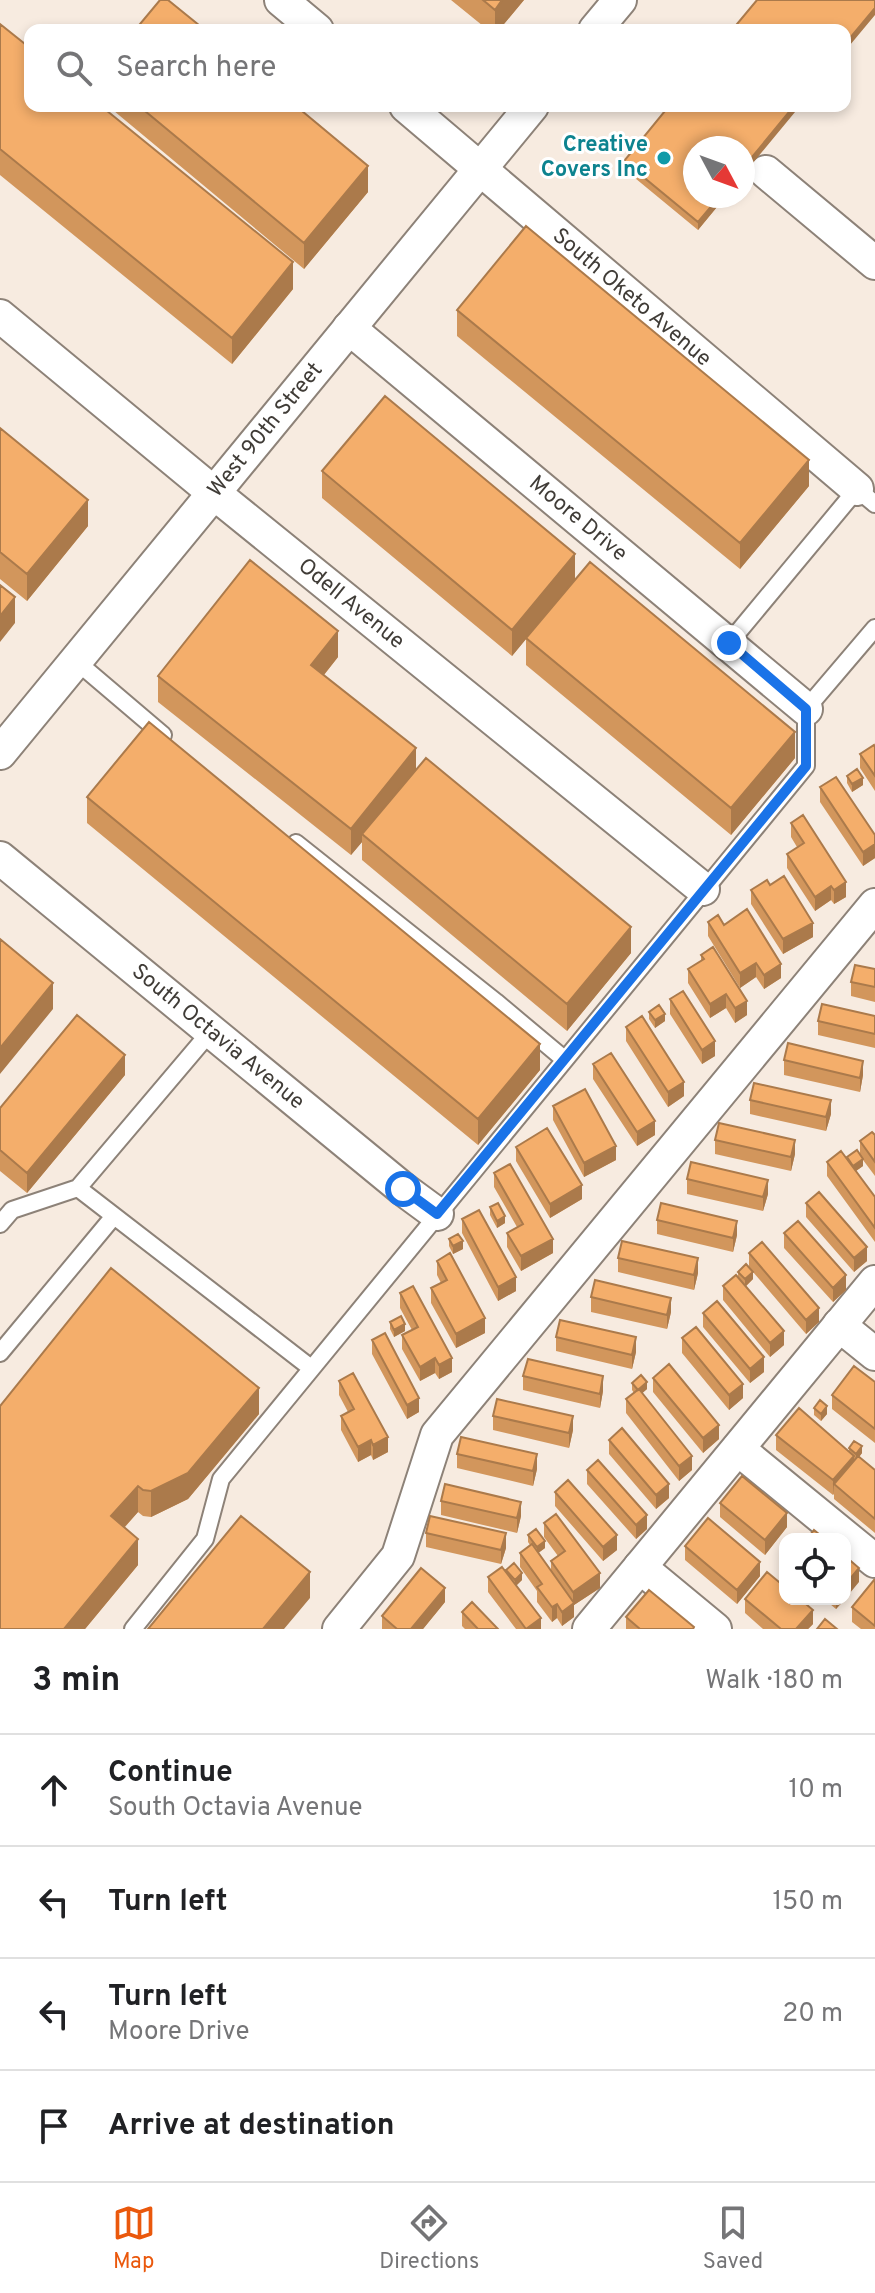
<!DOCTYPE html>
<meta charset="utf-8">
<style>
:root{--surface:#fff;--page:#f6f6f6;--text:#202124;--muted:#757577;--line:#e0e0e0;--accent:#ea580c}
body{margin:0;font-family:Overpass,sans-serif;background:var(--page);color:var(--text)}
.controls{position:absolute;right:24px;bottom:24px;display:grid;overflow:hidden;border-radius:16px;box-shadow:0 4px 12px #0003}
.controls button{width:72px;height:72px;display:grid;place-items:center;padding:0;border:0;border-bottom:2px solid var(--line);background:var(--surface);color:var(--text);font:40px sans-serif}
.compass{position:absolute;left:683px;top:136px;width:72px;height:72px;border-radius:50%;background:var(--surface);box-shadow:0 4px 12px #0003;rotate:131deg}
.stop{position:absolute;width:24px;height:24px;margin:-18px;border:6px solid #1a73e8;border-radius:50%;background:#fff}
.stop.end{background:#1a73e8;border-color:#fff;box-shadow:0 2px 8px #0008}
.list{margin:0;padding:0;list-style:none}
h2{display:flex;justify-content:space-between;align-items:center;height:104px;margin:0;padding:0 32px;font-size:34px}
h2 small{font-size:26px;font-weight:400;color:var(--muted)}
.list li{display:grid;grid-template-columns:52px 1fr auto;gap:24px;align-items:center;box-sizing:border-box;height:112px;padding:0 32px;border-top:2px solid var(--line)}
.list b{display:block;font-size:30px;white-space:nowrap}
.list p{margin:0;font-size:26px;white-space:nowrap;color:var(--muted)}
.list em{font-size:26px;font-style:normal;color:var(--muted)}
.icon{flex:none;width:44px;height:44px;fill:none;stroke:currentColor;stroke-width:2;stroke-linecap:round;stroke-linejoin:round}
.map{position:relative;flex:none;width:875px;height:1629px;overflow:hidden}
.search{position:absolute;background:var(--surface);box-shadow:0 4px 12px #0003;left:24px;right:24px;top:24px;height:88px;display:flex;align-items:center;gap:20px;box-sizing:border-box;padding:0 28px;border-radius:16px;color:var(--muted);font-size:30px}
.sheet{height:552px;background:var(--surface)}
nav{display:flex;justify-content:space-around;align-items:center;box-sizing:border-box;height:112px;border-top:2px solid var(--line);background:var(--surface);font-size:22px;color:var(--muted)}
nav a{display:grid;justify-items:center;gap:4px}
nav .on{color:var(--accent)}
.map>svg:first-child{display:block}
</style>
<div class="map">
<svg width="875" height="1629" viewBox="0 0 875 1629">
<rect width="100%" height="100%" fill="#f7ebe0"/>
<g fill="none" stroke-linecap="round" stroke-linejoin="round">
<defs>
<path id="lane" d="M729 643 857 489 875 504
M76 661 163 735
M296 843 496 1002 564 1059
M211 1031 78 1188 311 1368
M0 1224 12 1210 78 1188
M0 1353 114 1216
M133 1629 205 1539 221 1479 806 766V709L875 628"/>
<g id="street">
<path d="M281 0 317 30"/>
<path d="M595 30 620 0"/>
<path id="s1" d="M406 106 857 489"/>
<path d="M766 172 875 263"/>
<path id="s2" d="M0 316 214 493 703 889"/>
<path id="s3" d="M349 328 806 709"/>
<path id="s4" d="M0 753 532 106"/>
<path id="s5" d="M0 858 403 1189 437 1214"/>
<path d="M839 1325 875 1354"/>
<path d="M738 1449 875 1561"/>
<path d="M640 1567 715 1629"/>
<path d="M339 1629 398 1556 437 1435 875 905"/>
<path d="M589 1629 875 1282"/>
</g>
</defs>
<use href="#lane" stroke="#8d8278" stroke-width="20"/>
<use href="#street" stroke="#8d8278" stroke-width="36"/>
<use href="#lane" stroke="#fff" stroke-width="16"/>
<use href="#street" stroke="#fff" stroke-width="32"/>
</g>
<path fill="#d2965c" d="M451 0H524L499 30H488Z
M0 24 293 289 232 364 0 175Z
M108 106H296L368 192 304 269Z
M624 161 695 196H726L698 230 624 169Z
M457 310 809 486 740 569 457 336Z
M0 428 88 526 27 601 0 579Z
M322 471 575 579 795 758 731 835 526 665V639L512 656 322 498Z
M338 657 324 675 416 770 631 953 567 1031 362 860V842L351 855 158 702V676Z
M875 747V791L860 768V754Z
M847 776 863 785 852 792 847 783Z
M820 787 875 835V858L863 866 820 802Z
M87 797 540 1070 478 1145 87 823Z
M791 823 846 897 834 904 831 900 815 911 787 868V854L797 847 791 837Z
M751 890 813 937 783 954 751 904Z
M708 922 724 925 781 978 764 989 756 977 740 988 708 936Z
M701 955 747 1015 735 1023 726 1008 710 1018 688 983V969L701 961Z
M875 969V1002L851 996V982Z
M670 999 715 1056 702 1064 670 1014Z
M649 1012 665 1021 655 1028 649 1019Z
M875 1016V1048L818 1035V1021Z
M626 1027 684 1096 668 1107 626 1041Z
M784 1060 863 1075 860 1092 784 1075Z
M593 1064 655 1135 637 1146 593 1079Z
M125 1075 27 1193 0 1171V1108Z
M750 1100 831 1114 826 1131 750 1114Z
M553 1106 616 1160 584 1177 553 1120Z
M875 1135V1176L863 1160V1166L856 1171 875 1197V1242L827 1176V1162L860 1154V1141Z
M715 1140 795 1154 791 1171 715 1154Z
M516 1147 582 1199 550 1218 516 1161Z
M494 1173 553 1253 521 1271 507 1247V1233L517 1227 494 1187Z
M687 1179 768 1194 763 1211 687 1194Z
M806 1203 867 1261 854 1272 806 1217Z
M490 1207 505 1223 497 1228 490 1215Z
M462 1219 516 1291 498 1301 462 1233Z
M657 1220 737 1235 733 1252 657 1234Z
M784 1233 846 1290 833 1302 784 1248Z
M449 1239 463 1249 453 1254 449 1246Z
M749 1253 819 1322 806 1334 753 1272V1279L746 1286 784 1345 770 1357 723 1300V1286L738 1276V1272L749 1267Z
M618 1258 698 1273 694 1290 618 1272Z
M437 1261 485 1333 456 1348 431 1303V1288L441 1283 437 1275Z
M400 1293 452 1372 439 1379 435 1373 420 1381 402 1349V1335L412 1330 400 1308Z
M591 1297 671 1312 667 1329 591 1312Z
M703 1313 764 1372 750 1383 703 1327Z
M390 1322 405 1331 394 1337 390 1329Z
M556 1337 636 1352 632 1369 556 1351Z
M682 1338 743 1398 729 1410 682 1353Z
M372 1340 419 1412 407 1419 372 1354Z
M523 1376 603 1391 600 1408 523 1390Z
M653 1378 719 1439 703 1453 653 1392Z
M339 1381 388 1452 373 1460 371 1455 358 1462 341 1430V1416L348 1412 339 1395Z
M875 1382V1443L832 1409V1395Z
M632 1383 647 1389 642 1393 692 1470 679 1481 626 1413V1399L634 1393 632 1390Z
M0 1406 259 1414 188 1499 151 1517 143 1516 138 1512 125 1527 138 1565 85 1629H0Z
M814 1408 827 1414 821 1421 814 1415Z
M493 1416 573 1430 569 1448 493 1430Z
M776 1435 849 1451V1448L862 1453 859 1457 875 1470V1533L834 1499V1494L833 1495 776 1450Z
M609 1440 669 1498 656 1509 609 1454Z
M457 1454 537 1469 533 1486 457 1468Z
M587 1470 647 1529 636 1539 587 1484Z
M555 1492 617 1550 603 1561 555 1506Z
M441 1501 521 1516 517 1533 441 1515Z
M720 1503 787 1527 765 1555 720 1517Z
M544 1523 600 1588 574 1605V1617L562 1626 557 1618 552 1622 537 1602V1591L520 1567V1553L530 1545 528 1542V1535L545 1548 538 1553 551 1570V1561L558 1556 544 1537Z
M426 1533 506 1548 501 1564 426 1547Z
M685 1546 760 1576 737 1604 685 1560Z
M506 1571 522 1580 516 1585 541 1629H516L488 1592V1577Z
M875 1580V1629H861L852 1622V1607Z
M745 1599 813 1624 808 1629H763L745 1613Z
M824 1599H845L836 1609Z
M445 1602 423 1629H382V1616Z
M462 1612 498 1629H465L462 1626Z
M626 1617 694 1629H626Z"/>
<path fill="#ab7a4b" d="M502 0H524L499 30H495V10Z
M875 8V15L845 51V44Z
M794 106H800L743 175V168Z
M368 166V192L304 269V243Z
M720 196H726L698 230V222Z
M293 262V289L232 364V338Z
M809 460V486L740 569V543Z
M88 500V526L27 601V574Z
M575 554V580L512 656V630Z
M15 597V623L0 642V616Z
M338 631V657L311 691V665Z
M795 732V758L731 835V808Z
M416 748V774L362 834V842L351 855V829Z
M863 778V785L852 792V784Z
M875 844V858L863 866V852Z
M846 882V897L834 904V890Z
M831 886V900L815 911V897Z
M813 923V937L783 954V939Z
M631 927V953L567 1031V1004Z
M756 963V977L740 988V973Z
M781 964V978L764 989V975Z
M53 983V1009L0 1074V1048Z
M726 994V1008L710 1018V1004Z
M747 1001V1015L735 1023V1008Z
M665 1014V1021L655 1028V1020Z
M715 1041V1056L702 1064V1050Z
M540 1044V1070L478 1145V1119Z
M125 1055V1075L27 1193V1173Z
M863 1061V1075L860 1092V1078Z
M684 1082V1096L668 1107V1092Z
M831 1100V1114L826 1131V1117Z
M655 1121V1135L637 1146V1132Z
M795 1140V1154L791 1171V1157Z
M616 1146V1160L584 1177V1163Z
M863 1159V1166L853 1173V1166Z
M768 1180V1194L763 1211V1197Z
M582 1185V1199L550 1218V1204Z
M505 1216V1223L497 1228V1221Z
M737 1221V1235L733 1252V1238Z
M553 1239V1253L521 1271V1256Z
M463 1241V1249L453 1254V1246Z
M867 1247V1261L854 1272V1258Z
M698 1258V1273L694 1290V1275Z
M753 1272V1279L745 1287V1279Z
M846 1275V1290L833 1302V1288Z
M516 1277V1291L498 1301V1287Z
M671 1298V1312L667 1329V1315Z
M819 1308V1322L806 1334V1320Z
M485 1318V1333L456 1348V1334Z
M405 1324V1331L394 1337V1330Z
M784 1331V1345L770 1357V1343Z
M636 1337V1352L632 1369V1355Z
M764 1357V1372L750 1383V1369Z
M435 1358V1373L420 1381V1367Z
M452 1358V1372L439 1379V1365Z
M603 1376V1391L600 1408V1394Z
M647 1382V1389L638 1397V1390Z
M743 1384V1398L729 1410V1395Z
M259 1388V1414L188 1499 151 1517V1491Z
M419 1398V1412L407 1419V1405Z
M827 1406V1414L821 1421V1414Z
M573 1416V1430L569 1448V1433Z
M719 1425V1439L703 1453V1438Z
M388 1437V1452L373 1460V1445Z
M371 1440V1455L358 1462V1447Z
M862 1446V1453L856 1461V1454Z
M537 1454V1469L533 1486V1471Z
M692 1456V1470L679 1481V1466Z
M854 1456V1470L834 1484 833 1495V1480Z
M669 1484V1498L656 1509V1495Z
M138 1486V1512L111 1542V1516Z
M521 1502V1516L517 1533V1518Z
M787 1513V1527L765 1555V1540Z
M647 1515V1529L636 1539V1525Z
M506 1533V1548L501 1564V1550Z
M617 1535V1550L603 1561V1547Z
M138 1539V1565L85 1629H64Z
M545 1541V1548L537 1554V1547Z
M760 1562V1576L737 1604V1590Z
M859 1568V1582L845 1599V1585Z
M310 1572V1598L284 1629H263Z
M522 1573V1580L515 1587V1580Z
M600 1573V1588L574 1605V1617L562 1626V1612L573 1604V1592Z
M445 1588V1602L423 1629H411Z
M836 1599H845L836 1609Z
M557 1604V1618L552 1622V1607Z
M813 1610V1624L808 1629H796Z
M541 1618V1629H526Z"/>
<path fill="#f4ae6b" stroke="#ab7a4b" stroke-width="2" d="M160 0H168L205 30H135Z
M483 0H502L495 10Z
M757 0H875V8L845 44V30H732Z
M0 24 30 48V106H101L293 262 232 338 0 149Z
M139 106H296L368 166 304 243Z
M669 106H794L743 168V148H695V196H720L698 222 624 161Z
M526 226 809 460 740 543 457 310Z
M385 396 575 554 512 630 322 471Z
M0 428 88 500 27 574 0 552Z
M250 560 338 631 311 665 416 748 351 829 158 676Z
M590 562 795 732 731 808 526 638Z
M0 585 15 597 0 616Z
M149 722 540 1044 478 1119 87 797Z
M874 745 875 747V776L860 754Z
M426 758 631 927 567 1004 362 834Z
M857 769 863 778 852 784 847 776Z
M836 777 875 835V844L863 852 820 787Z
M803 815 846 882 834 890 831 886 815 897 787 854 804 843 791 823Z
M784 876 813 923 783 939 751 890 767 880 770 885Z
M747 909 781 964 764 975 756 963 740 973 708 922 718 915 724 925Z
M0 939 53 983 0 1048Z
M713 947 747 1001 735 1008 726 994 710 1004 688 969 704 959 701 955Z
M855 965 875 969V987L851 982Z
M683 991 715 1041 702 1050 670 999Z
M822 1004 875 1016V1034L818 1021Z
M659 1005 665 1014 655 1020 649 1012Z
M77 1015 125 1055 27 1173 0 1150V1108Z
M642 1016 684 1082 668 1092 626 1027Z
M788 1043 863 1061 860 1078 784 1060Z
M611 1053 655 1121 637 1132 593 1064Z
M754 1083 831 1100 826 1117 750 1100Z
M585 1089 616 1146 584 1163 553 1106Z
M719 1123 795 1140 791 1157 715 1140Z
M547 1128 582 1185 550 1204 516 1147Z
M872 1132 875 1135V1162L860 1141Z
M857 1150 863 1159 853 1166 847 1157Z
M841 1151 875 1197V1228L827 1162Z
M691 1162 768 1180 763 1197 687 1179Z
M510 1164 553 1239 521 1256 507 1233 523 1224 494 1173Z
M819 1192 867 1247 854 1258 806 1203Z
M498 1203 505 1216 497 1221 490 1207Z
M661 1203 737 1221 733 1238 657 1220Z
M479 1210 516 1277 498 1287 462 1219Z
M798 1221 846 1275 833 1288 784 1233Z
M458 1234 463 1241 453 1246 449 1239Z
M622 1241 698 1258 694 1275 618 1258Z
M762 1242 819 1308 806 1320 749 1253Z
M450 1253 485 1318 456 1334 431 1288 447 1280 437 1261Z
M746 1264 753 1272 745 1279 738 1272Z
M111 1268 259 1388 188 1473 151 1491 143 1490 138 1486 111 1516 138 1539 64 1629H0V1406Z
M736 1275 784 1331 770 1343 723 1286Z
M595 1280 671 1298 667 1315 591 1297Z
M413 1286 452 1358 439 1365 435 1358 420 1367 402 1335 418 1327 400 1293Z
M717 1301 764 1357 750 1369 703 1313Z
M401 1316 405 1324 394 1330 390 1322Z
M560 1320 636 1337 632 1355 556 1337Z
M696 1327 743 1384 729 1395 682 1338Z
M385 1333 419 1398 407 1405 372 1340Z
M528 1359 603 1376 600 1394 523 1376Z
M669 1364 719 1425 703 1438 653 1378Z
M854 1366 875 1382V1429L832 1395Z
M353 1373 388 1437 373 1445 371 1440 358 1447 341 1416 354 1409 339 1381Z
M641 1375 647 1382 638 1390 632 1383Z
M639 1389 692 1456 679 1466 626 1399Z
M497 1399 573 1416 569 1433 493 1416Z
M820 1400 827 1406 821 1414 814 1408Z
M799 1408 854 1456 833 1480 776 1435Z
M622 1428 669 1484 656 1495 609 1440Z
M461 1437 537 1454 533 1471 457 1454Z
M854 1441 862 1446 856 1454 849 1448Z
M858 1456 875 1470V1519L834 1484Z
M598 1460 647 1515 636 1525 587 1470Z
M742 1476 787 1513 765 1540 720 1503Z
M568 1480 617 1535 603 1547 555 1492Z
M445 1484 521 1502 517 1518 441 1501Z
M556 1514 600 1573 573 1592 551 1561 565 1551 544 1523Z
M241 1516 310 1572 263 1629H148Z
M430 1516 506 1533 501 1550 426 1533Z
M708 1518 760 1562 737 1590 685 1546Z
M536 1529 545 1541 537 1547 528 1535Z
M814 1530 825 1539H807Z
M532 1544 574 1603 562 1612 557 1604 552 1607 537 1587 542 1584 520 1553Z
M845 1556 859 1568 845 1585Z
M514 1563 522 1573 515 1580 506 1570Z
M502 1567 541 1618 526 1629 488 1577Z
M421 1568 445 1588 411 1629H397L382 1616Z
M767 1572 785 1587V1599H800L813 1610 796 1629H781L745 1599Z
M874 1580H875V1626L852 1607Z
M649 1590 694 1627 693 1629H640L626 1617Z
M472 1602 498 1629H478L462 1612Z
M825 1619 837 1629H817Z"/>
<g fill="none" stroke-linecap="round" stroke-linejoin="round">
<path stroke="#1a73e8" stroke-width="10" d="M403 1189 437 1214 806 766V709L729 643"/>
</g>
<circle fill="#0f9aa8" stroke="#fff" stroke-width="3" cx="664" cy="158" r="8"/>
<g text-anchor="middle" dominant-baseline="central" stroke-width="6" stroke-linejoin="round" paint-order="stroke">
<g font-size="22" font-weight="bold" fill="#0d838f" stroke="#fff" text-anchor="end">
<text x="648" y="145">Creative<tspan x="648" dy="25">Covers Inc</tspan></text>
</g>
<g font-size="22" fill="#403c37" stroke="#fff">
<text stroke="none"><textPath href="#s1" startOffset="296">South Oketo Avenue</textPath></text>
<text stroke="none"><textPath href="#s4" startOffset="418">West 90th Street</textPath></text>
<text stroke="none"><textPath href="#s3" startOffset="298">Moore Drive</textPath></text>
<text stroke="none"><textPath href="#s2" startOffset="454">Odell Avenue</textPath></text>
<text stroke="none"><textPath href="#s5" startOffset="282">South Octavia Avenue</textPath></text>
</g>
</g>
</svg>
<div class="controls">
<button><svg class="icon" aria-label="locate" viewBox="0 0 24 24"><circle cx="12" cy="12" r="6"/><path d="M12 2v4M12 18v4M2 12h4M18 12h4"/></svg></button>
</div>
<svg class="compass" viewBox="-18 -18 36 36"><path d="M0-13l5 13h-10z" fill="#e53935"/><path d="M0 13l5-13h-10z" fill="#757577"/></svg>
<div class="stop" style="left:403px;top:1189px"></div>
<div class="stop end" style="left:729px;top:643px"></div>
<div class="search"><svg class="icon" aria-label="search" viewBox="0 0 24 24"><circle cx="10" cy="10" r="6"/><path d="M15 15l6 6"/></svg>Search here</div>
</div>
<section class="sheet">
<h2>3 min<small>Walk · 180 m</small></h2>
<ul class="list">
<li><svg class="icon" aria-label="ahead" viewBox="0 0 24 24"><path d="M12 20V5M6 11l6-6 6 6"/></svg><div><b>Continue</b><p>South Octavia Avenue</p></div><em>10 m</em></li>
<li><svg class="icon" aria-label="left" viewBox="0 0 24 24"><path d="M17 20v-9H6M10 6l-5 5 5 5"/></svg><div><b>Turn left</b></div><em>150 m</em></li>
<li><svg class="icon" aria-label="left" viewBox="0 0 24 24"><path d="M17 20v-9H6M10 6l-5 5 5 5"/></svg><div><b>Turn left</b><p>Moore Drive</p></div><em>20 m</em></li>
<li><svg class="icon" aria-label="arrive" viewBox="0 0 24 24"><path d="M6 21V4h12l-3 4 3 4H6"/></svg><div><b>Arrive at destination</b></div></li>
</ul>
</section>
<nav>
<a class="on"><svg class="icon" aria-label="map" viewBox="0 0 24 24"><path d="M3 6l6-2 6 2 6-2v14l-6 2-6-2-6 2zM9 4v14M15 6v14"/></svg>Map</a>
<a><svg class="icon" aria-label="directions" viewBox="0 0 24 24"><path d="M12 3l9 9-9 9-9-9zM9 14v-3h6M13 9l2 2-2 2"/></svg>Directions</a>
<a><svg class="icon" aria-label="saved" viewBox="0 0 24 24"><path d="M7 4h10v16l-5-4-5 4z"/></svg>Saved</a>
</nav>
